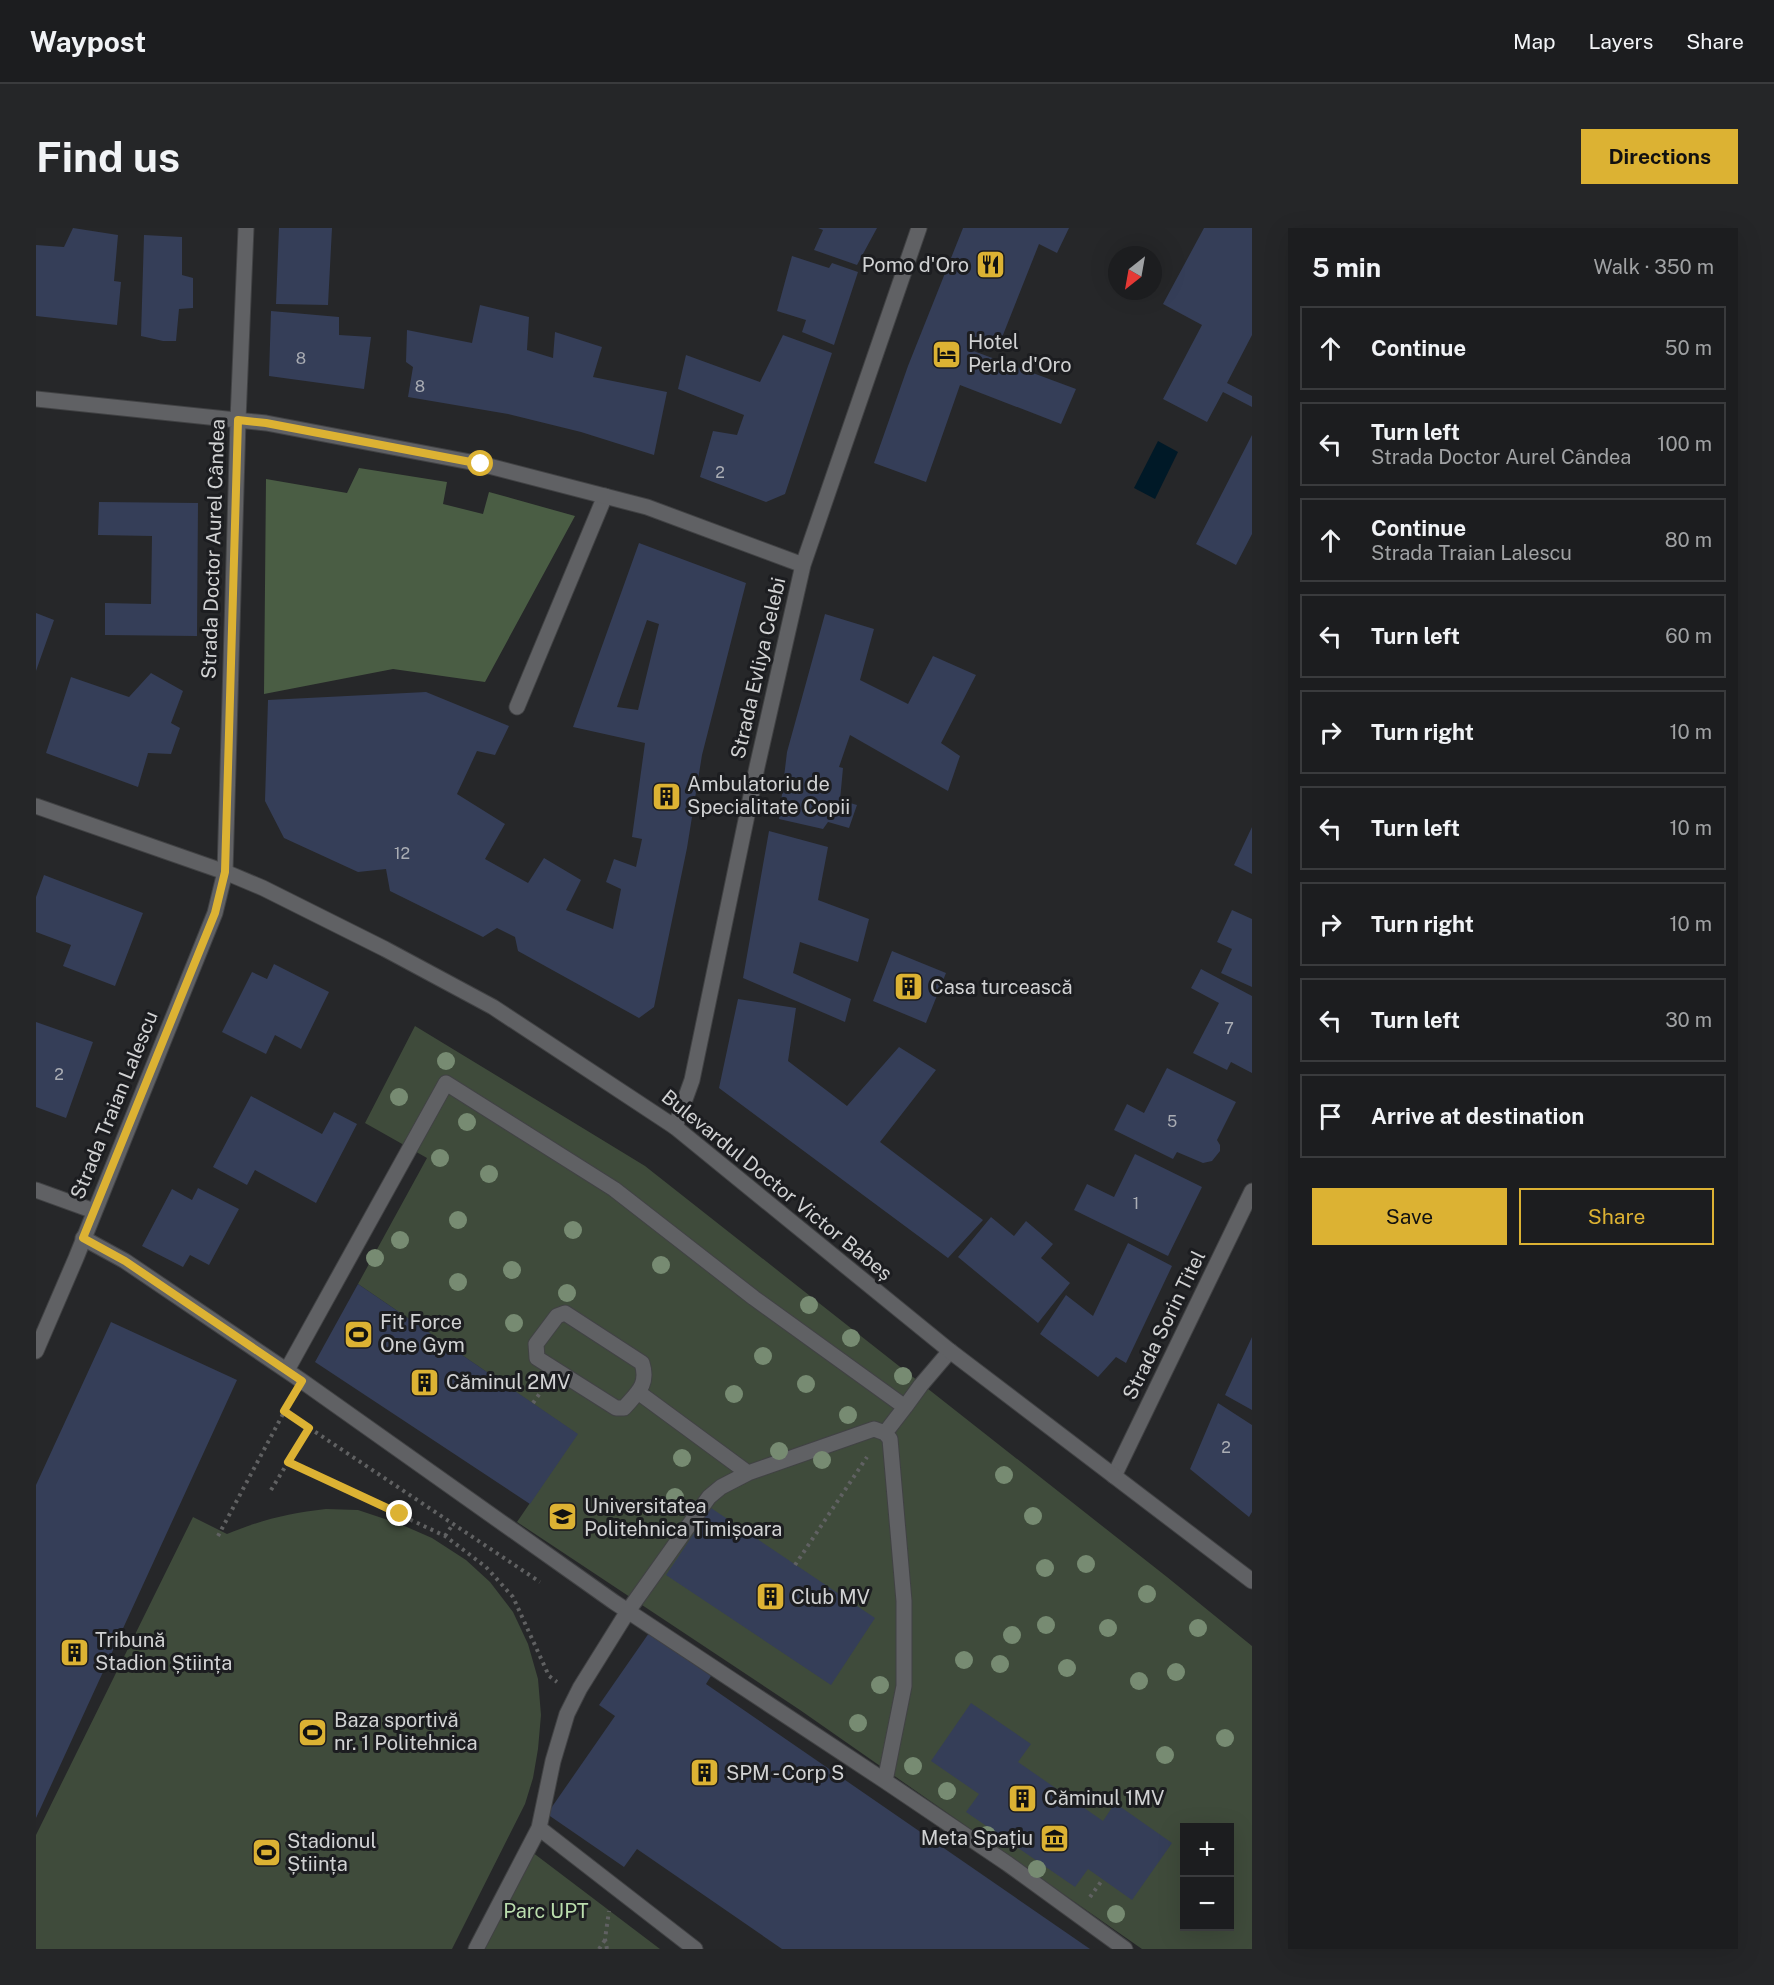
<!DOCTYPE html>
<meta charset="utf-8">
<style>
:root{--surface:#1c1d1f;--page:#252628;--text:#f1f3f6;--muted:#a0a2a4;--line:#3a3b3d;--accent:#dcb233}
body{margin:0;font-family:"Public Sans",sans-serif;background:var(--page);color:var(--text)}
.controls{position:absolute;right:18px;bottom:18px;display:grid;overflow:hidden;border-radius:0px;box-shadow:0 6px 24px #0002}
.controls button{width:54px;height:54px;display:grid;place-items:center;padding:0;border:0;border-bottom:2px solid var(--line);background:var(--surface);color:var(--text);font:30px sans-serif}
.compass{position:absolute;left:1072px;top:18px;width:54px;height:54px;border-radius:50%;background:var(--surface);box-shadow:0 6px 24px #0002;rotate:211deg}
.stop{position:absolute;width:18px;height:18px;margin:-14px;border:4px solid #dcb233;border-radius:50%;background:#fff}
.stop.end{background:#dcb233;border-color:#fff;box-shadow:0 2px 6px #0008}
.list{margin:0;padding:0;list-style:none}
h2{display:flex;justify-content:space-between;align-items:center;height:78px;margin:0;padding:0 24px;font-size:26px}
h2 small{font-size:20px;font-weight:400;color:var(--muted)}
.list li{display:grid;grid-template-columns:39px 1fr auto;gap:18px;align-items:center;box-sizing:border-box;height:84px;margin:0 12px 12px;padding:0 12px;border:2px solid var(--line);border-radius:0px}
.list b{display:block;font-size:22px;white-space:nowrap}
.list p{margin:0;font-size:20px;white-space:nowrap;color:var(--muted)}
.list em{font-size:20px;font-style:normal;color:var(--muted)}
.actions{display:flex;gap:12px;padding:18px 24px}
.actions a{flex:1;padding:14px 0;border:2px solid var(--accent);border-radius:0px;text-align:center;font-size:21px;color:var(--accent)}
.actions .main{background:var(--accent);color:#111}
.icon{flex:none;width:33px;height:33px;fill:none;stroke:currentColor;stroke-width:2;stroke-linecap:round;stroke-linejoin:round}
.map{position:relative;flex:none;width:1216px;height:1721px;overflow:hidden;border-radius:0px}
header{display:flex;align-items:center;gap:36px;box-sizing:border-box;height:84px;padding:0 30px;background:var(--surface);border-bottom:2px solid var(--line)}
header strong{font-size:28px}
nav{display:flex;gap:33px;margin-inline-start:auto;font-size:21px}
.intro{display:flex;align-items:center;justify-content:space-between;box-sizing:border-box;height:144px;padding:0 36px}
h1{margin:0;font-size:42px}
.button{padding:15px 27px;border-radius:0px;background:var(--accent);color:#111;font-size:21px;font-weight:700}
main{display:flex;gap:36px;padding:0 36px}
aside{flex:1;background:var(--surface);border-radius:0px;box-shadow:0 6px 24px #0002}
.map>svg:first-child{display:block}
</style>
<header>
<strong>Waypost</strong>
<nav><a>Map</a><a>Layers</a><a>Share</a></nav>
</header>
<div class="intro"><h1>Find us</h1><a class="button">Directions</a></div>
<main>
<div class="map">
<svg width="1216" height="1721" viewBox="0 0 1216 1721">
<rect width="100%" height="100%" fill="#262729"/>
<path fill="#3f4b3b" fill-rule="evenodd" d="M379 798 609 938 1131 1349 1216 1418V1721H1106L764 1482 481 1294 541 1206 322 1056 391 930 329 895ZM1148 1600H1194V1698H1148Z
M290 1281 322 1282 364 1296 396 1310 430 1332 454 1354 477 1384 492 1416 502 1451 505 1487 502 1521 497 1550 489 1576 416 1721H0V1607L157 1289 191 1306C225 1292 253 1285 290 1281Z
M496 1624 624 1721H449Z"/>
<path fill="#4a5d44" d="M323 240 411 254 407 276 447 286 453 264 539 288 449 454 357 441 228 466 230 251 311 265Z"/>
<path fill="#001927" d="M1122 213 1142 224 1119 271 1098 260Z"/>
<path fill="#353e58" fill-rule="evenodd" d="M37 0 82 7 78 53 85 54 81 97 0 88V17L28 19Z
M243 0H296L292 77 240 76Z
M782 0H841L821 37 778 22 787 2Z
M927 0H1033L1021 25 1003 16 963 117 939 109 932 121 1040 161 1025 196 924 157 890 254 838 235 872 138Z
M1168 0H1216V107L1191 155 1216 168V179L1187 164 1171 194 1127 171 1166 97 1127 76Z
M108 7 146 9V47L157 50V80L143 81 140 113H127L105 108Z
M756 28 793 40 796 35 822 44 798 117 766 104 770 92 741 83Z
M444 77 493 89 491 122 517 130 519 104 566 119 557 149 631 164 618 227 545 204 472 186 372 169 377 139 370 134 371 102 436 115Z
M235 83 303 89V107L335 109 328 161 233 148Z
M747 107 796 125 749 266 730 274 664 249 677 203 701 207 708 187 642 161 650 127 724 154Z
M1216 207V306L1200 337 1160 316Z
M63 274 162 275 161 408 69 407V375L115 376 116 308 62 307Z
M603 315 710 355 666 527 651 620 618 779 603 790 482 723 479 709 461 700 447 709 354 663 350 641 322 644 248 610 229 573 232 472 390 464 473 498 459 527 441 523 421 566 469 596 449 631 492 655 508 630 545 652 530 682 577 701 585 661 570 654 578 631 600 639 606 611 596 609 609 515 537 499ZM611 392 623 396 602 482 581 479Z
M0 385 18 392 0 443Z
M789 386 838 401 824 452 872 476 897 428 940 447 905 515 924 528 912 563 814 507 803 539 807 540 804 572 821 577 813 600 792 594 787 601 743 591 751 524Z
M115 445 147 463 135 495 144 500 135 526 112 525 102 559 10 525 35 449 93 469Z
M1216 599V646L1198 637Z
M733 603 792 619 782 672 833 691 822 734 764 714 757 745 815 771 809 794 707 750Z
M8 647 107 685 79 758 27 738 35 717 0 704V669Z
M1196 682 1216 691V759L1185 745 1196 721 1181 714Z
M856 723 910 745 890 795 837 773Z
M238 736 293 764 265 821 239 807 230 826 186 804 216 744 231 751Z
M1165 741 1216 768V845L1195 834 1191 842 1157 825 1183 775 1155 760Z
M702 771 760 780 752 833 811 878 863 819 900 842 844 914 947 992 912 1030 683 860Z
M0 794 57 814 30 890 0 879Z
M1131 840 1200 874 1181 912 1184 917V923L1176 933 1167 935 1141 924 1137 931 1078 902 1091 876 1108 885Z
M215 868 286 906 298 884 321 896 280 975 219 942 211 957 177 939Z
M1099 926 1166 959 1132 1028 1038 982 1051 956 1078 969Z
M162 960 203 981 173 1037 154 1027 147 1039 106 1018 136 961 156 972Z
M955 989 978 1008 990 993 1017 1016 1005 1030 1034 1055 1002 1095 922 1029Z
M1092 1015 1136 1038 1090 1135 1080 1129 1062 1149 1004 1106 1030 1067 1057 1088Z
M322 1056 542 1206 494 1276 279 1134Z
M75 1094 201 1152 0 1590V1257Z
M1216 1109V1182L1189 1167Z
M1182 1175 1216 1197V1284L1213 1289 1154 1241Z
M675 1280 839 1390 795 1457 630 1347Z
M613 1405 675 1448 670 1456 1054 1721H746L601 1621 588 1639 511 1586 579 1488 563 1477Z
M935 1475 995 1516 982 1534 1067 1593 1079 1575 1136 1615 1096 1672 1052 1641 1039 1659 930 1584 943 1566 895 1533Z"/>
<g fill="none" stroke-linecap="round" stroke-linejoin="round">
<defs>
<path id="service" d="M481 479 569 268
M47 1010 89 1033 266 1153 578 1374 849 1553 972 1636 1089 1721
M529 1085 606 1135C613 1157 601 1165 588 1180H580L501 1130 500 1116 521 1088Z
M251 1142 410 855 578 961 718 1070 869 1179 885 1157 914 1123
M602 1164 712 1245 838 1201 849 1205
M849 1553 868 1458V1373L854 1211 849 1205 869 1179
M503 1600 659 1721
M440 1721 503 1600 517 1533 531 1486 544 1460 592 1383 673 1269 685 1259 712 1245"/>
<path id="minor" d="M0 171 230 195 445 236 611 279 767 337
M639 899 656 852 721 539 767 337 883 0
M0 962 58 983
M0 1123 40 1030 179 685 189 644 202 192 210 0
M1078 1248 1216 963"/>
<path id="tertiary" d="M0 578 189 644 227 660 349 721 457 779 639 899 914 1123 1216 1353"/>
</defs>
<use href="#service" stroke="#414244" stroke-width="17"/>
<use href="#minor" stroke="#414244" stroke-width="17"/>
<use href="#tertiary" stroke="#414244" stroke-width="17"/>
<path stroke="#606162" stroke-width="4" stroke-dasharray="3 4.5" stroke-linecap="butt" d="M497 1175 507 1161
M248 1183 504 1354
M252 1234 409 1308 450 1339 477 1369 513 1448 521 1454
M235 1262 273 1200
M182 1308 255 1171
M409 1308 417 1296
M759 1337 831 1229
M1054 1669 1067 1651
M563 1721 569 1712
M571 1721 569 1711 573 1683"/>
<use href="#service" stroke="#606164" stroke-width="15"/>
<use href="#minor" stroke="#606164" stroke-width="15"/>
<use href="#tertiary" stroke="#606164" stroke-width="15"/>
</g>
<g fill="#778b72">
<circle cx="410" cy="833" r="9"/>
<circle cx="363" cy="869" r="9"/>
<circle cx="431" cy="894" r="9"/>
<circle cx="404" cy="930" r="9"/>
<circle cx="453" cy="946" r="9"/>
<circle cx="422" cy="992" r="9"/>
<circle cx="537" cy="1002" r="9"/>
<circle cx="364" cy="1012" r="9"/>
<circle cx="339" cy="1030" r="9"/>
<circle cx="625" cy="1037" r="9"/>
<circle cx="476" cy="1042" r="9"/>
<circle cx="422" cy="1054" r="9"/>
<circle cx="531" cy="1065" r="9"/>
<circle cx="773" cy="1077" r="9"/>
<circle cx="478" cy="1095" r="9"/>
<circle cx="815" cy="1110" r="9"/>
<circle cx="727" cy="1128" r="9"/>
<circle cx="867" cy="1148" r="9"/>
<circle cx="770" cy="1156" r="9"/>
<circle cx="698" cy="1166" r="9"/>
<circle cx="812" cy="1187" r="9"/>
<circle cx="743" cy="1223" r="9"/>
<circle cx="646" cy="1230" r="9"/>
<circle cx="786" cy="1232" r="9"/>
<circle cx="968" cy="1247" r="9"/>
<circle cx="639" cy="1269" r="9"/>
<circle cx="997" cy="1288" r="9"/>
<circle cx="1050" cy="1336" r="9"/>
<circle cx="1009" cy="1340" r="9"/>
<circle cx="1111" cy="1366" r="9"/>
<circle cx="1010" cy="1397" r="9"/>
<circle cx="1072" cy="1400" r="9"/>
<circle cx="1162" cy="1400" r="9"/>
<circle cx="976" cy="1407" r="9"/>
<circle cx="928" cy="1432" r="9"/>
<circle cx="964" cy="1436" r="9"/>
<circle cx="1031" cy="1440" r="9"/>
<circle cx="1140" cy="1444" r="9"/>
<circle cx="1103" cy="1453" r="9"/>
<circle cx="844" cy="1457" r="9"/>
<circle cx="822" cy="1495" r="9"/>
<circle cx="1189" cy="1510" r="9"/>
<circle cx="1129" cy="1527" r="9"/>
<circle cx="877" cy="1538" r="9"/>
<circle cx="911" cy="1563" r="9"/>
<circle cx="951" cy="1607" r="9"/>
<circle cx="1001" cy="1641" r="9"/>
<circle cx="1080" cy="1686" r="9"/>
</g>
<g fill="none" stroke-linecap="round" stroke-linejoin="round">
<path stroke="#dcb233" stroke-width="8" d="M364 1286 252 1234 273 1200 248 1183 266 1153 89 1033 47 1010 179 685 189 644 202 192 230 195 445 236"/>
</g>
<defs>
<symbol id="restaurant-square" viewBox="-11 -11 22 22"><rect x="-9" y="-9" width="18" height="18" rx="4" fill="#dcb233" stroke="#1c1d20"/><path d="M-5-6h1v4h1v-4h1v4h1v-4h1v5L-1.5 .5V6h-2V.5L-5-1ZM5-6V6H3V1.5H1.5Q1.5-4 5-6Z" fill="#111"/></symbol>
<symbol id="hotel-square" viewBox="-11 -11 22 22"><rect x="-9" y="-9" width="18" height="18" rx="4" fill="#dcb233" stroke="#1c1d20"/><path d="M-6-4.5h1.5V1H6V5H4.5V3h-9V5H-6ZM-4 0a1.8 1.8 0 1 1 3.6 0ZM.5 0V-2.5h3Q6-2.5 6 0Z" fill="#111"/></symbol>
<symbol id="building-square" viewBox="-11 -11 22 22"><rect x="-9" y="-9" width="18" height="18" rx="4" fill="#dcb233" stroke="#1c1d20"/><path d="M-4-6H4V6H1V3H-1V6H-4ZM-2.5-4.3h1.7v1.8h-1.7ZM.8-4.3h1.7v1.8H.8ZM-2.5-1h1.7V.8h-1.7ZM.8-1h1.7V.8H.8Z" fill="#111"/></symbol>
<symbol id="stadium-square" viewBox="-11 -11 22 22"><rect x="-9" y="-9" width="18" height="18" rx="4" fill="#dcb233" stroke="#1c1d20"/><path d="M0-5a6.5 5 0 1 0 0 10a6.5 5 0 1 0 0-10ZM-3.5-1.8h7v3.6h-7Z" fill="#111"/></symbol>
<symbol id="university-square" viewBox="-11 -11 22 22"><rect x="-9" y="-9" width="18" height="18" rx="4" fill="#dcb233" stroke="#1c1d20"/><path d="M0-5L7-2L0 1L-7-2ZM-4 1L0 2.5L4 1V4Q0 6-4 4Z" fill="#111"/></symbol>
<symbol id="museum-square" viewBox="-11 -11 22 22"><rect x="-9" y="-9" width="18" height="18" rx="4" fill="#dcb233" stroke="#1c1d20"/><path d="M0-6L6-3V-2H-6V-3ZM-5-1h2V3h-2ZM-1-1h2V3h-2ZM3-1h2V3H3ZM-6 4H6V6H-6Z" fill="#111"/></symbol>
</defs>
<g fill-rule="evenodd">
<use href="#restaurant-square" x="938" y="20" width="33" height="33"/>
<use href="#hotel-square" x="894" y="110" width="33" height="33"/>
<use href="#building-square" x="614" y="552" width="33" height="33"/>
<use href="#building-square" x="856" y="742" width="33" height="33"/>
<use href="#stadium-square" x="306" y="1090" width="33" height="33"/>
<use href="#building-square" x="372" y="1138" width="33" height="33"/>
<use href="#university-square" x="510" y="1272" width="33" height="33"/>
<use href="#building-square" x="718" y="1352" width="33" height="33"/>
<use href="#building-square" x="22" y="1408" width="33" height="33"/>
<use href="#stadium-square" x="260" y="1488" width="33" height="33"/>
<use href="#building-square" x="652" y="1528" width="33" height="33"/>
<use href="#building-square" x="970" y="1554" width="33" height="33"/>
<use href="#museum-square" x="1002" y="1594" width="33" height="33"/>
<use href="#stadium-square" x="214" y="1608" width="33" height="33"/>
</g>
<g text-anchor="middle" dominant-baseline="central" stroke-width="6" stroke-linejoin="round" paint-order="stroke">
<g font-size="16" fill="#aaadb4">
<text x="265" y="130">8</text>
<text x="384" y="158">8</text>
<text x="684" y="244">2</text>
<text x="366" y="625">12</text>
<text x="1193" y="800">7</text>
<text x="23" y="846">2</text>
<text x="1136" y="893">5</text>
<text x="1100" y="975">1</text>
<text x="1190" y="1219">2</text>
</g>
<g font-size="20" fill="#d1d2d3" stroke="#1c1d20" text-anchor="start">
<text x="933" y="37" text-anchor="end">Pomo d'Oro</text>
<text x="932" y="114">Hotel<tspan x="932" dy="23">Perla d'Oro</tspan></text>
<text x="651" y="556">Ambulatoriu de<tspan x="651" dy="23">Specialitate Copii</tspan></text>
<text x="894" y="759">Casa turcească</text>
<text x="344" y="1094">Fit Force<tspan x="344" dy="23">One Gym</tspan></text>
<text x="410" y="1154">Căminul 2MV</text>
<text x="548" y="1278">Universitatea<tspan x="548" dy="23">Politehnica Timișoara</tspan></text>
<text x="755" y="1369">Club MV</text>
<text x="59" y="1412">Tribună<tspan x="59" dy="23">Stadion Știința</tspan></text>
<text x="298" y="1492">Baza sportivă<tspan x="298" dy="23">nr. 1 Politehnica</tspan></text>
<text x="690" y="1545">SPM - Corp S</text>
<text x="1008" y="1570">Căminul 1MV</text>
<text x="997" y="1610" text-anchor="end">Meta Spațiu</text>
<text x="251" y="1613">Stadionul<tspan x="251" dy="23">Știința</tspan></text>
</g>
<g font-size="20" fill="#d1d2d3" stroke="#1c1d20">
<text transform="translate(177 321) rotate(-88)">Strada Doctor Aurel Cândea</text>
<text transform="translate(722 440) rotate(-77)">Strada Evliya Celebi</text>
<text transform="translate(78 877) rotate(-68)">Strada Traian Lalescu</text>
<text transform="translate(741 957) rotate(39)">Bulevardul Doctor Victor Babeș</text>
<text transform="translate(1128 1097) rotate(-64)">Strada Sorin Titel</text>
</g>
<g font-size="20" fill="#baddad" stroke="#1c1d20">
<text x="510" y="1683">Parc UPT</text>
</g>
</g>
</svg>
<div class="controls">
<button>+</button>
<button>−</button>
</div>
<svg class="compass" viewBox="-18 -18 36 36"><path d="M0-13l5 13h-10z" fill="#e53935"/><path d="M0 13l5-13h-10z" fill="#a0a2a4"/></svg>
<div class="stop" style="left:445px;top:236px"></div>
<div class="stop end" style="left:364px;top:1286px"></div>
</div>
<aside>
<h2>5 min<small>Walk · 350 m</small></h2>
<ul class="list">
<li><svg class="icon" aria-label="ahead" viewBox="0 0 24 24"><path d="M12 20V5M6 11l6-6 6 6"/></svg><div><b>Continue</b></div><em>50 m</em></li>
<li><svg class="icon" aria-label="left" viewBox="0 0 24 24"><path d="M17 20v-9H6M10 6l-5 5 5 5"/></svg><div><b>Turn left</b><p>Strada Doctor Aurel Cândea</p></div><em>100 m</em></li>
<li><svg class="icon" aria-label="ahead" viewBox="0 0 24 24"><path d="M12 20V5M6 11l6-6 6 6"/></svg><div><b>Continue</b><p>Strada Traian Lalescu</p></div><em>80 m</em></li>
<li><svg class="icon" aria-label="left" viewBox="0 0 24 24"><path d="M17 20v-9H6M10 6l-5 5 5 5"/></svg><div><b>Turn left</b></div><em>60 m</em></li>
<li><svg class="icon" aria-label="right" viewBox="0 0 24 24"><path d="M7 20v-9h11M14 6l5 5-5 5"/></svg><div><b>Turn right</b></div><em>10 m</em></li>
<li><svg class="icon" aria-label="left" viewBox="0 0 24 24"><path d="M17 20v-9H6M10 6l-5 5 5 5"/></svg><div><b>Turn left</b></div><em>10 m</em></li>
<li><svg class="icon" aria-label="right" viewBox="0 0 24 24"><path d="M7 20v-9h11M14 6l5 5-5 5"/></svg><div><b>Turn right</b></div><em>10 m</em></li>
<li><svg class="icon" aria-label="left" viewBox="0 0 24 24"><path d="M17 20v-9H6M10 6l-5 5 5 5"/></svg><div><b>Turn left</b></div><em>30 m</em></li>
<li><svg class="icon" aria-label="arrive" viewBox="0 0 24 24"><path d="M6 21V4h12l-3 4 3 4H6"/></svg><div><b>Arrive at destination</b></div></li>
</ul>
<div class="actions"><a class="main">Save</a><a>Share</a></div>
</aside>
</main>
